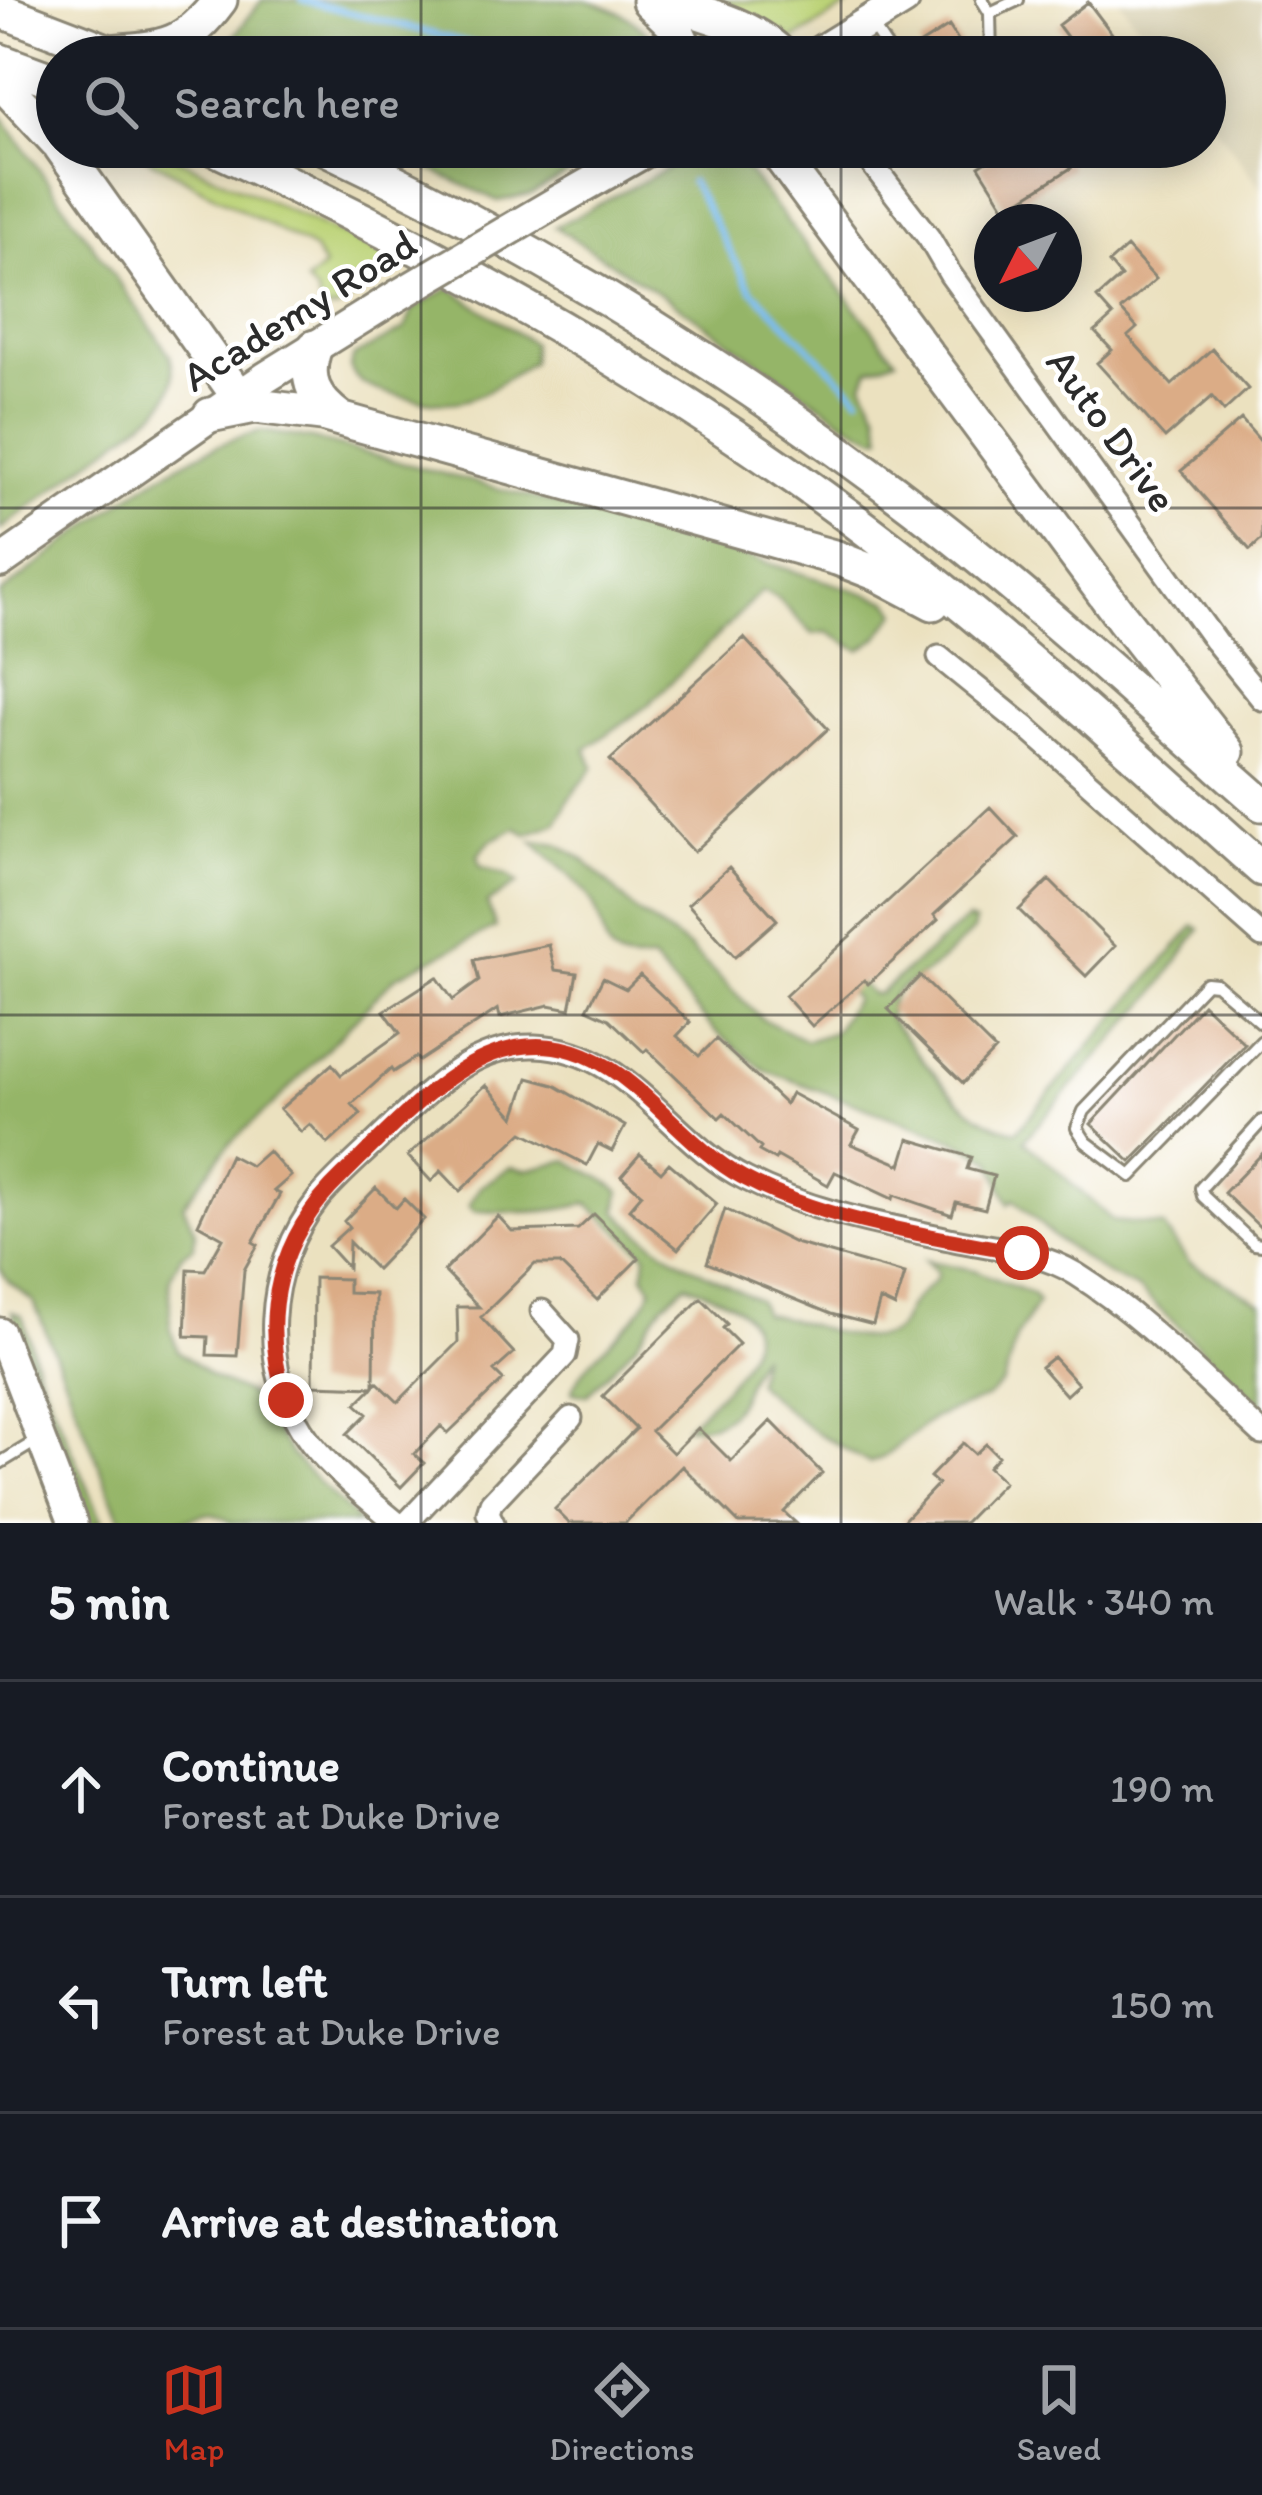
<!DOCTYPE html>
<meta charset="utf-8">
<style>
:root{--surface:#171b24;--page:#242831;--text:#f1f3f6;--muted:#9ea1a6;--line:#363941;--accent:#c8321e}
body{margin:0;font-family:Itim,sans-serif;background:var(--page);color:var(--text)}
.compass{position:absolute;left:974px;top:204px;width:108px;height:108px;border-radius:50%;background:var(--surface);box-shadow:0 6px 30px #0003;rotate:228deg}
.stop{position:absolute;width:36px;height:36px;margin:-27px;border:9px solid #c8321e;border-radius:50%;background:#fff}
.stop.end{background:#c8321e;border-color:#fff;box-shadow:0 3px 12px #0008}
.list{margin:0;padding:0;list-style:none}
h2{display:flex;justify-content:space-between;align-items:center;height:156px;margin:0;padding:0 48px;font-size:51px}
h2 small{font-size:39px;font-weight:400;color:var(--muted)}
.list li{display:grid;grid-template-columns:78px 1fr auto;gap:36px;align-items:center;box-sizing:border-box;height:216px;padding:0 48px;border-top:3px solid var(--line)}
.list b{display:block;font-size:45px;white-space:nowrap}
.list p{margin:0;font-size:39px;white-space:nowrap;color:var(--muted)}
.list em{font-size:39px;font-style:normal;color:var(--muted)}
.icon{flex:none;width:66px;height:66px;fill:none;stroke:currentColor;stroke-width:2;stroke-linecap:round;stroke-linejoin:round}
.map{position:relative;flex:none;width:1262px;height:1523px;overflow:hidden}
.search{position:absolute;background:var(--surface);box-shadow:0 6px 30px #0003;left:36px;right:36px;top:36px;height:132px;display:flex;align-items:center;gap:30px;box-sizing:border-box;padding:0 42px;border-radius:66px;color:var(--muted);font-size:45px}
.sheet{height:804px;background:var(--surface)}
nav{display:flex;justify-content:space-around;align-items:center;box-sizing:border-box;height:168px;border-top:3px solid var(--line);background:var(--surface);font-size:33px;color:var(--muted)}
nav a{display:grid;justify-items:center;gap:6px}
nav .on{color:var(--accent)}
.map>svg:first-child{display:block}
</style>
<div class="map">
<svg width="1262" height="1523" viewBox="0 0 1262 1523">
<rect width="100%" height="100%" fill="#fff"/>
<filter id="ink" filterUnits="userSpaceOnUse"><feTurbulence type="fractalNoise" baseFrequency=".00833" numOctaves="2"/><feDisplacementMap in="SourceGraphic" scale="24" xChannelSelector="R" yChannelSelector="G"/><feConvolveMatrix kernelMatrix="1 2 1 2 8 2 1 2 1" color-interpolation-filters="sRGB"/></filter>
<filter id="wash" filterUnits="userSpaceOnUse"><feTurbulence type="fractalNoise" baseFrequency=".004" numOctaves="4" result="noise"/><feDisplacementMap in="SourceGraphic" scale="48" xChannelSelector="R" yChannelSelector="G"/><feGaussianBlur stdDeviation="2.7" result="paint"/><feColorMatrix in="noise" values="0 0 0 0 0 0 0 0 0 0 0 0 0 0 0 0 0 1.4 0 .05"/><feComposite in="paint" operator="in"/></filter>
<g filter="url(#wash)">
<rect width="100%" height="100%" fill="#ebe1bf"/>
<path fill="#d8d0b1" d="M1119 0H1262V189L1205 113V57H1162Z"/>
<path fill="#bcd377" stroke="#747f51" stroke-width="3" d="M686 0 849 3 850 5 788 43Z
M135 147H153L404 264 337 309 322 310 317 293 306 282 324 267 314 250 133 150Z"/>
<path fill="#95b568" stroke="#60704a" stroke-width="3" d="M262 0H585C620 9 647 23 662 57H231L225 48Z
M0 114 170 355C176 380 174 392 157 411L0 530Z
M382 147H614L530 195 498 201Z
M702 151 723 154 747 171 896 359 869 369 863 383 878 413 882 436 876 437 846 422 670 300 555 227Z
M450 288 532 343V362C469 404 463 412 388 393 372 389 356 383 350 367L354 356 405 329 413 309Z
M261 431 312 439 704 543 889 601 897 613 876 639 860 650 827 632 813 634 777 598 762 591 648 705 586 749 594 767 568 800 557 823 527 834 516 828 490 841 478 855 480 866 507 875 518 883 487 903 496 927 395 977 278 1100 230 1143 183 1205 195 1231 194 1247 181 1255 170 1278V1329L178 1351 212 1377 252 1396 292 1456 360 1523H232C204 1505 198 1519 174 1523 158 1523 138 1523 122 1523L34 1302 8 1281 0 1268V594C77 537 167 454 261 431Z
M533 841 558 844 584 860 637 912 688 947 762 1019 807 1041 834 1032 855 999 837 976H854L871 994H879L961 924 968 920 975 923 973 931C959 944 945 959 929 971 908 986 888 986 889 1019 924 1058 962 1123 1017 1131L1194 926 1200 929 1153 996 1024 1140 1113 1221 1163 1226 1189 1263 1262 1303V1405L1139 1290 1103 1272 1054 1237 1014 1199 1009 1204 991 1160 955 1140 764 1070 714 1030 652 960C591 968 613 931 588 896 574 876 550 861 533 841Z
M568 1160C583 1171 608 1178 620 1192L617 1211C656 1254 708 1274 758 1300L764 1314C798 1316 866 1353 895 1331 903 1324 903 1315 909 1307 915 1297 928 1288 936 1279L937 1272 925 1260 974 1270 1032 1294 1038 1302 1017 1336 1003 1383 986 1398 933 1418 884 1457 869 1463 808 1427 761 1388 756 1382 761 1353C736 1393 744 1429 686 1426 706 1408 765 1355 751 1324 741 1302 706 1292 686 1284L663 1304 637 1342 587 1395 572 1392C588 1349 642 1326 652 1287L644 1275 646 1254 587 1203C554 1214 509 1213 474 1211L469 1205 480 1187 511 1167 526 1170Z
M12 1312 21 1315 24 1321 38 1370 103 1523H91Z"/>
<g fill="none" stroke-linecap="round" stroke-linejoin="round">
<path stroke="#7bbdf0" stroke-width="6" d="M302 0 523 57
M691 181 751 289 859 397"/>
</g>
<g id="blocks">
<path fill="#dbac86" d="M1088 2 1113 35 1082 57 1058 25Z
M949 26 969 57H926L919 45Z
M1009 147H1057L1071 168 1006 209 979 166Z
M1127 247 1156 279 1121 310 1137 328 1128 336 1172 385 1212 349 1248 389 1224 411 1212 397 1165 438 1097 363 1112 350 1095 332 1113 316 1097 298 1121 277 1109 263Z
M1241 419 1262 443V539L1250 550 1181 471Z
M744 638 828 729 694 852 610 760Z
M990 807 1018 837 934 915 938 920 868 984 864 980 812 1026 785 996Z
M729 867 777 920 735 957 688 904Z
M1049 880 1115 946 1086 976 1019 910Z
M549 945 555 970 577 973 570 1009 549 1005 500 1017 498 1009 419 1061 416 1057 393 1072 391 1069 352 1104 361 1114 328 1144 310 1124 301 1132 280 1109 332 1064 341 1075 400 1033 384 1011 437 977 453 1000 479 981 474 960Z
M640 975 690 1022 677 1036 699 1056 716 1039 785 1104 791 1093 859 1130 851 1144 901 1165 909 1139 971 1157 967 1169 994 1176 985 1209 956 1202 952 1215 894 1195 893 1199 835 1172 828 1185 777 1156 775 1160 759 1151 761 1148 724 1113 719 1118 647 1049 644 1052 609 1019 587 1009 603 978 626 989Z
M920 976 995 1050 963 1083 888 1009Z
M1203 1004 1245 1044 1131 1162 1091 1124Z
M528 1078 554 1085 625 1126 612 1151 598 1144 587 1165 523 1132 460 1191 441 1171 431 1181 408 1156 486 1085 515 1117Z
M268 1151 291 1176 274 1191 280 1194 253 1242 258 1245 244 1270 237 1356 207 1355 208 1337 185 1336 188 1269 205 1270 223 1238 198 1224 230 1155 251 1166Z
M640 1154 661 1172 669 1163 717 1204 678 1249 629 1209 642 1194 621 1176Z
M1262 1154V1229L1224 1193Z
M376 1188 396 1208 404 1199 424 1219 376 1269 349 1242 348 1268 328 1246 349 1227 344 1221Z
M725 1209 795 1243 905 1274 895 1307 880 1300 873 1325 831 1314 707 1263Z
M594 1214 639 1258 597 1300 560 1264H535L481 1317 514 1353 494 1371 503 1380 448 1433 441 1426 414 1454 424 1463 401 1487 347 1434 367 1414 356 1404 373 1387 313 1385 314 1278 348 1279V1293L375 1294 374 1386 377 1382 398 1402 458 1342 457 1307H479L444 1271 498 1216 512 1231 578 1229Z
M701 1298 727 1324 723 1328 739 1344 651 1431 673 1453 698 1428 731 1461 771 1421 822 1473 784 1512 796 1523H739L682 1466 625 1523H569L555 1509 636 1429 603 1396Z
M1053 1357 1078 1384 1066 1395 1041 1367Z
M963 1443 975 1454 986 1444 998 1456 988 1467 1004 1482 964 1523H901L938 1484 930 1477Z"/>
</g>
</g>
<g filter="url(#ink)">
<use href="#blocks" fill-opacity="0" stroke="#8b8675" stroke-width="3"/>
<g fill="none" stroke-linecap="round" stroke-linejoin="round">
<defs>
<path id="service" d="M982 0 990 13 991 57
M990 13 1018 0
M871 24 893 57
M1262 1023 1216 984 1206 983 1084 1111 1077 1128 1086 1142 1131 1176 1262 1041
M1262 1121 1201 1188 1203 1196 1254 1244 1262 1245
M0 1463 38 1440"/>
<path id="minor" d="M859 147 929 238 950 274 1215 641 1262 699
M939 657 1028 729 1262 936
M397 1523C367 1498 336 1474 311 1443 256 1372 264 1267 319 1198 340 1173 367 1151 390 1128 431 1089 474 1044 535 1046 629 1049 669 1141 746 1179 811 1212 883 1225 954 1240 995 1248 1041 1252 1076 1274 1145 1317 1203 1380 1262 1434
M407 1523 565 1355 568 1340 542 1311
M493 1523 488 1513 491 1503 571 1418"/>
<path id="tertiary" d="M0 1332 73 1523"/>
<path id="secondary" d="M811 57 904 0
M560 200 653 147
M0 562 265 378 397 296"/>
<path id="primary" d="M661 0C701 14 754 24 783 57
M649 1 675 26 689 57
M0 10 122 57
M110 52C165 48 186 46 220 0
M0 61 57 82
M0 81 57 142
M61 147 238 396
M212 147C435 250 649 369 847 515 993 623 1126 748 1262 869
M324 147C543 251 753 381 944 530 1054 617 1157 712 1262 804
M773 147 1122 618 1227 752
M315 347C303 380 314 399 341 419
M210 415 255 406 322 414 837 558 878 574 933 603"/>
</defs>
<use href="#service" stroke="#8b8675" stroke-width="16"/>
<use href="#minor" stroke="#8b8675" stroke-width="27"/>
<use href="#tertiary" stroke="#8b8675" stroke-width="33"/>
<use href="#secondary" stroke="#8b8675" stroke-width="36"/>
<use href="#primary" stroke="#8b8675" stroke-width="39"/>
<use href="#service" stroke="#fff" stroke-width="10"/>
<use href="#minor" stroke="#fff" stroke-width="21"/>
<use href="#tertiary" stroke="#fff" stroke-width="27"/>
<use href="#secondary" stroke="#fff" stroke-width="30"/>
<use href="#primary" stroke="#fff" stroke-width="33"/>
<defs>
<path id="secondary-bridge" d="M397 296 560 200"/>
</defs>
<use href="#secondary-bridge" stroke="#8b8675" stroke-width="36" stroke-linecap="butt"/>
<use href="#secondary-bridge" stroke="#fff" stroke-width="30"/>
</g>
</g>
<g fill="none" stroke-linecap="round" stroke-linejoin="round" filter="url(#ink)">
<path stroke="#c8321e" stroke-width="15" d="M286 1400C258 1316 279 1236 342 1176 424 1096 513 986 631 1084 668 1114 700 1154 742 1177 827 1223 929 1235 1022 1253"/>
</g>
<path fill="none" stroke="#2b2b2b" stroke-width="3" stroke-opacity="0.55" d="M421 0V57M841 0V57M421 147V1523M841 147V1523M0 508H1262M0 1015H1262"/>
<g text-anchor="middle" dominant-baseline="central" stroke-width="9" stroke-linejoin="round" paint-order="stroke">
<g font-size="42" fill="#2b2b2b" stroke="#fff">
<text transform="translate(299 310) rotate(-32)">Academy Road</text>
<text transform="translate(1112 430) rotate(54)">Auto Drive</text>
</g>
</g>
</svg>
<svg class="compass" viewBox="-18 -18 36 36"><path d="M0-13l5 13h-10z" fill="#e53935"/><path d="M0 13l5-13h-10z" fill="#9ea1a6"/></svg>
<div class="stop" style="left:1022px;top:1253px"></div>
<div class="stop end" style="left:286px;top:1400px"></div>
<div class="search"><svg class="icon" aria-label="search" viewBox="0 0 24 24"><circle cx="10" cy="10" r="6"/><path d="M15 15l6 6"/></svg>Search here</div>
</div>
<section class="sheet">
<h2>5 min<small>Walk · 340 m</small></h2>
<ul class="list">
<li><svg class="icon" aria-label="ahead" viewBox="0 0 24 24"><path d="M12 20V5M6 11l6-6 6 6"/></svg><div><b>Continue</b><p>Forest at Duke Drive</p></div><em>190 m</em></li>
<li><svg class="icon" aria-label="left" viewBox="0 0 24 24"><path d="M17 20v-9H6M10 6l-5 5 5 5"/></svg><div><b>Turn left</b><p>Forest at Duke Drive</p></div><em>150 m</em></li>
<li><svg class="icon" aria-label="arrive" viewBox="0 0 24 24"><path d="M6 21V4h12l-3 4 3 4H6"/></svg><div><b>Arrive at destination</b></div></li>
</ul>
</section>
<nav>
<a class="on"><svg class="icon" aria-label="map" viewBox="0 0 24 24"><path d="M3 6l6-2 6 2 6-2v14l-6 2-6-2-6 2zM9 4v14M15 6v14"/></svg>Map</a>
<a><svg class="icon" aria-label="directions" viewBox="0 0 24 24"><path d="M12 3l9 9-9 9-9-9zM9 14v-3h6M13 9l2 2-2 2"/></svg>Directions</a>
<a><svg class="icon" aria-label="saved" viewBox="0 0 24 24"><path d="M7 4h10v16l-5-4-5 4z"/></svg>Saved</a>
</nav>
